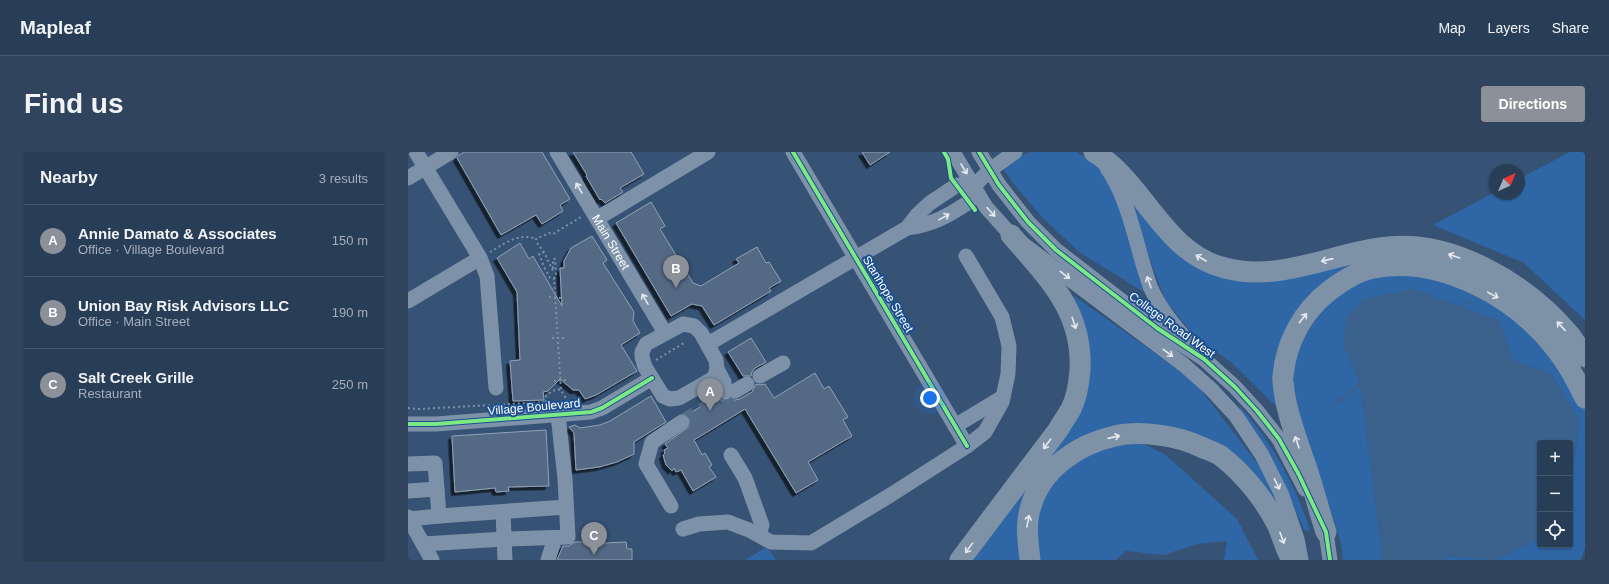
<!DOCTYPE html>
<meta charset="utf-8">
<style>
:root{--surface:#283e57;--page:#30455d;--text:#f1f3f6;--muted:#a5aeba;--line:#44576d;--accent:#8c9099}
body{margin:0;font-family:Helvetica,sans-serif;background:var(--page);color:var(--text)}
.controls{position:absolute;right:12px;bottom:12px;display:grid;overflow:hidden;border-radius:4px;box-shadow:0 1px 3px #0004}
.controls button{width:36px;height:36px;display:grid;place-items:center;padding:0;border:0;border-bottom:1px solid var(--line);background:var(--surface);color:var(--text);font:20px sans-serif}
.compass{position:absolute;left:1081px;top:12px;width:36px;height:36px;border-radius:50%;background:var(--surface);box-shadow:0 1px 3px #0004;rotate:44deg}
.you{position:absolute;left:522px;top:246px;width:14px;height:14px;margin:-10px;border:3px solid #fff;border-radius:50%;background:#1a73e8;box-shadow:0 0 0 6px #1a73e833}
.badge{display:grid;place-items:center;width:26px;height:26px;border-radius:50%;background:var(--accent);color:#fff;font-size:13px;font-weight:700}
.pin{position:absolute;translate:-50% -33px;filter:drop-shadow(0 1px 2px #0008)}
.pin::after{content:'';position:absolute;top:21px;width:14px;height:12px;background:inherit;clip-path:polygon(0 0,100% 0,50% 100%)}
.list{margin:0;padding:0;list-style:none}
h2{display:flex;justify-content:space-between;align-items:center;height:52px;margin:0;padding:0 16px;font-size:17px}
h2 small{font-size:13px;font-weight:400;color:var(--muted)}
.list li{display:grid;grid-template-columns:26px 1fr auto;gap:12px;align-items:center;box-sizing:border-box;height:72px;padding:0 16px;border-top:1px solid var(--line)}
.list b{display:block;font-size:15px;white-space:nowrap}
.list p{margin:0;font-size:13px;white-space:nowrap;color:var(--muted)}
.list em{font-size:13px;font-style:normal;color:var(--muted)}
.icon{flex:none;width:22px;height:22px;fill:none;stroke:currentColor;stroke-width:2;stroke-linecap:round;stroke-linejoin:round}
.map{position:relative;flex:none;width:1177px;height:408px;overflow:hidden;border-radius:4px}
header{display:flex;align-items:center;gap:24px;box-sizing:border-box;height:56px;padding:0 20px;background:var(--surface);border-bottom:1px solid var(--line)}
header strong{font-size:19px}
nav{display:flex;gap:22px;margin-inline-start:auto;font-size:14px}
.intro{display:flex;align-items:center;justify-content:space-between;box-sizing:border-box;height:96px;padding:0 24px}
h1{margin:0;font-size:28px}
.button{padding:10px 18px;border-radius:4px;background:var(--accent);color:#fff;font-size:14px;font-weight:700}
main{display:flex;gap:24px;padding:0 24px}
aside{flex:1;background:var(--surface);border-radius:4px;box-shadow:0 1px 3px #0004}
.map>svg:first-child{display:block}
</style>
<header>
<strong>Mapleaf</strong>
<nav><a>Map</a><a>Layers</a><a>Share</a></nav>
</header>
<div class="intro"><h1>Find us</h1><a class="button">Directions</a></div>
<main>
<aside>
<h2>Nearby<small>3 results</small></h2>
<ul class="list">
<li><span class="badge">A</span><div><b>Annie Damato &amp; Associates</b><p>Office · Village Boulevard</p></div><em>150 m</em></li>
<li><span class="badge">B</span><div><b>Union Bay Risk Advisors LLC</b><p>Office · Main Street</p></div><em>190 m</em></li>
<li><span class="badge">C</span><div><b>Salt Creek Grille</b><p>Restaurant</p></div><em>250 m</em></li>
</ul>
</aside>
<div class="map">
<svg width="1177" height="408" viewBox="0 0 1177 408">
<defs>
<filter id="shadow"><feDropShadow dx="-3.5" dy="3.5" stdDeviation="0" flood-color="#0009"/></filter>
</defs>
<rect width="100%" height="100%" fill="#365274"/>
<path fill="#2f66a5" d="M621 0H669L693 16 709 42 739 142 671 100 632 63 606 32 593 14Z
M1162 0H1177V168L1116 111 1025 73 1087 40V42H1111V27Z
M719 38 816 124 946 109 924 126 887 162 865 215 873 259 824 211 786 184 758 149 746 119Z
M985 116 1073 140 1144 196 1177 255V396L1174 405 1172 408H1035L1038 404 1086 408 1128 388 1132 384V393H1162V345L1171 268 1143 222 1105 208 1091 169 1005 137 936 194 952 231 974 401 971 408H935L933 391 895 276 884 229 891 190 903 164 933 134Z
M665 143 786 229 857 321 872 352 801 287 729 271 683 283 630 325 620 408H558L670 261 683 213 673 167Z
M833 255C865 293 886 330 902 378L897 379 863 307 830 257Z
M728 288 758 303 829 367 850 408H816L819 389 789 392 756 403 718 399 708 408H629V352L669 303Z
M357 396 361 398 368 408H337Z"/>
<path fill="#3b618d" d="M1005 137 1091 169 1105 208 1143 222 1171 268 1162 345V291H1132V384L1128 388 1086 408 1038 404 1035 408H971L974 401 952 231 936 194 938 165 956 147Z"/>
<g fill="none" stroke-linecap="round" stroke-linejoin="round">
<path stroke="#3b618d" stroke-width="3" d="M1053 156V154L1061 149
M926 253 954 231"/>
</g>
<path fill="#526984" stroke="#92a2b6" filter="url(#shadow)" d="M56 0H134L162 47 152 53 155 59 134 72 128 63 93 83 49 6 51 3Z
M165 0H223L236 22 212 36 215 40 197 51 193 47 192 48 178 24 179 23Z
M454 0H482L462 13Z
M243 50 257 74 252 77 285 131 293 134 331 111 328 107 349 95 358 111 361 110 373 129 361 136 363 139 306 173 294 154 284 152 263 164 208 71Z
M184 84 199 108 195 111 226 160 225 169 232 181 213 193 229 219 188 243 177 247 171 238H165L152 227 140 239 135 240 136 248 105 249 102 209 112 208 109 140 89 106 112 91 121 107 125 104 154 154 152 116H156V109L163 96Z
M343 186 358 210 347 216 344 220 343 224H335L320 200Z
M407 221 416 237 421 234 440 265 435 268 444 284 400 310 410 328 388 341 337 257 286 288 294 303 297 301 304 313 301 315 308 325 285 339 273 318 268 320 266 316 264 319 258 313 255 303 257 301 256 298 260 296 257 292 282 274 283 269 279 263 309 245 313 248 318 249 323 247 327 248 332 247 344 240 348 232 352 233 357 232 366 246Z
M243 244 258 270 226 290V302L209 310 191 315 168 318 166 281 161 275 167 273 172 276 192 273 202 269Z
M138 278 141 334 100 335 101 339 88 340 87 336 47 340 44 284Z
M167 390H175L176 392 218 390 219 397H224V408H149L155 394H161Z"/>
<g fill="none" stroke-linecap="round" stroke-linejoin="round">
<path stroke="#546c89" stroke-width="15" stroke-dasharray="15 8" stroke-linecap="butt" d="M274 270 327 239"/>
<path stroke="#7d92a8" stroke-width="2" stroke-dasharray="2 3" stroke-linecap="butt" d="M82 100C96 92 111 80 128 87
M136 100 131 102 136 115 142 126 146 127
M248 208 276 191
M138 250V244L144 239 153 237
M160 250 153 238 146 127 148 123 147 107H145V119L136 100 129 91 128 87 141 81 145 82 173 65
M0 256 11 257 138 250V252"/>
<g stroke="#7d92a8" stroke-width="15">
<path d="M8 0 72 106 79 124 88 236"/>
<path id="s1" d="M149 0 257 181"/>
<path d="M385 0 559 294"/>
<path d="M545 0 578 55 603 83 776 213 803 237 828 264 854 303 873 341 889 387 893 408"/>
<path d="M571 0 591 33 620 70 648 98 749 176 796 207 827 235 849 259 871 287 897 337"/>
<path d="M699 16C721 46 729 98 742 134 751 156 766 174 782 191"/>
<path d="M0 26 43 0"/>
<path d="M190 66 300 0"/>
<path d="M499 76C524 73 540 64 561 50L566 34 582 18 607 0"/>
<path d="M0 149 72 106"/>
<path d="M275 172 286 174 293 181 308 208 309 217 306 226 271 246 262 247 255 244 237 215 234 205V200L238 192Z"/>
<path d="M300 192 499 76 510 62 522 51 549 33 566 34"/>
<path d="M309 217 316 230 317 240"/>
<path d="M352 224 375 211"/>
<path d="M327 239 339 232"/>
<path d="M0 272H28L183 260 194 256 244 226"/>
<path d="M547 274 595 245"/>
<path d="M323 303 337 326 354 373 351 383"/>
<path d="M0 312 27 311 31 364 158 355"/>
<path d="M0 339 29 337"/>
<path d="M263 354 238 312 244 290 274 270"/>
<path d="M95 360 97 408"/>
<path d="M0 365 15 392 97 387 160 385 157 327 150 263"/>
<path d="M1 367 31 364"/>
<path d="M913 371 918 380 922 408"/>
<path d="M275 377 291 372 320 370 341 378 363 390 403 391 481 344 559 294 577 280 594 250 600 222 601 194 594 165 558 104"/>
<path d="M15 392 24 408"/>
<path d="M140 408 147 386"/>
</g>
<path stroke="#7e92a7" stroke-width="21" d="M686 0C737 31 755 101 817 116 870 130 921 103 972 96 1042 85 1118 131 1162 183 1167 190 1172 198 1177 205
M918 380C911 359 906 338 899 317 890 290 880 266 876 239 876 234 874 228 875 224 878 190 895 159 921 139 934 129 949 119 966 116 1032 103 1108 145 1148 197 1160 212 1169 229 1177 246
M552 408 650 278C654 271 659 264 663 257 669 245 671 231 672 218 675 158 639 125 603 83
M622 408C620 389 617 372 623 354 634 316 671 292 707 284 732 278 771 284 793 295 800 298 807 300 813 304 836 322 857 348 870 374 875 386 877 397 884 408"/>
<path stroke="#7d92a8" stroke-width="2" stroke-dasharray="2 3" stroke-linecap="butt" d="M141 145 154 146
M144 186H156
M146 229 159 228"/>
<defs>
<path id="cycleway" d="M385 0 559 294
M536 0 540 7 543 26 567 58
M571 0 591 33 620 70 648 98 749 176 796 207 827 235 849 259 871 287 890 321 918 380 922 408
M0 272H28L183 260 194 256 244 226"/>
</defs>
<use href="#cycleway" stroke="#1b4f8f" stroke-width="6"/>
<use href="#cycleway" stroke="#7ce984" stroke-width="4"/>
</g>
<defs><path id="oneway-shaft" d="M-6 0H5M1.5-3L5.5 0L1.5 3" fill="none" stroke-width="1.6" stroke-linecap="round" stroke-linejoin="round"/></defs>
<g stroke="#e5e9ee">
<use href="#oneway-shaft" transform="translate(556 17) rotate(59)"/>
<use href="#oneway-shaft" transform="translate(171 36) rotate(-121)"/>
<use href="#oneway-shaft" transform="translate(583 60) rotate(48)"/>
<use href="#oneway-shaft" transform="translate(536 65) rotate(-29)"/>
<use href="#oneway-shaft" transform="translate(657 123) rotate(37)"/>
<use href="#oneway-shaft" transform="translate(741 130) rotate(-109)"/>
<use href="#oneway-shaft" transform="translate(237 147) rotate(-120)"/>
<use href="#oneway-shaft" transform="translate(760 201) rotate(37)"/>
<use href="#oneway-shaft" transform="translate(869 332) rotate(64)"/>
</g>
<g stroke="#e5e9ed">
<use href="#oneway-shaft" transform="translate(1046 104) rotate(-161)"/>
<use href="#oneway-shaft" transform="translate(793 106) rotate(-150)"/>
<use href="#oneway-shaft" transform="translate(919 108) rotate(167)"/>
<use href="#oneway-shaft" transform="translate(1085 143) rotate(28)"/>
<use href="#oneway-shaft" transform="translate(895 166) rotate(-52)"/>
<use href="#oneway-shaft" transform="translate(666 171) rotate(72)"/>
<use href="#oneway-shaft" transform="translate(1153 174) rotate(-133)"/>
<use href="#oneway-shaft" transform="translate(706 285) rotate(-13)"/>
<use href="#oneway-shaft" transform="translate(889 290) rotate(-109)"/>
<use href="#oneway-shaft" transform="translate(639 292) rotate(127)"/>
<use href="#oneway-shaft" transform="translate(620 369) rotate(-79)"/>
<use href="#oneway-shaft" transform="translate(874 386) rotate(70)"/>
<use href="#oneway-shaft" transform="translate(561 396) rotate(126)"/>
</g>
<g text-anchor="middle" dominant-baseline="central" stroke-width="4" stroke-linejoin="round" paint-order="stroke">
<g font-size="12" fill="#fff" stroke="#1b4f8f">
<text stroke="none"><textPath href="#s1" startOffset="105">Main Street</textPath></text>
<text transform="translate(480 142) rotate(59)">Stanhope Street</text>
<text transform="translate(764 173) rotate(36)">College Road West</text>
<text transform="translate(126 255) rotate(-5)">Village Boulevard</text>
</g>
</g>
</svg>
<div class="controls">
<button>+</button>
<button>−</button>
<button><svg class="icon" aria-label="locate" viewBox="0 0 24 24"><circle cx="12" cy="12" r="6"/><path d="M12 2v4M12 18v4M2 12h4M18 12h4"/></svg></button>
</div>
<svg class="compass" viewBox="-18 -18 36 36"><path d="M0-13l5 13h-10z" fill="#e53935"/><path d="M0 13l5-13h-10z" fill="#a5aeba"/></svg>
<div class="you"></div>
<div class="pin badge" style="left:302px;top:259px">A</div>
<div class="pin badge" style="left:268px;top:136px">B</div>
<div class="pin badge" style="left:186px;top:403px">C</div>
</div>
</main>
